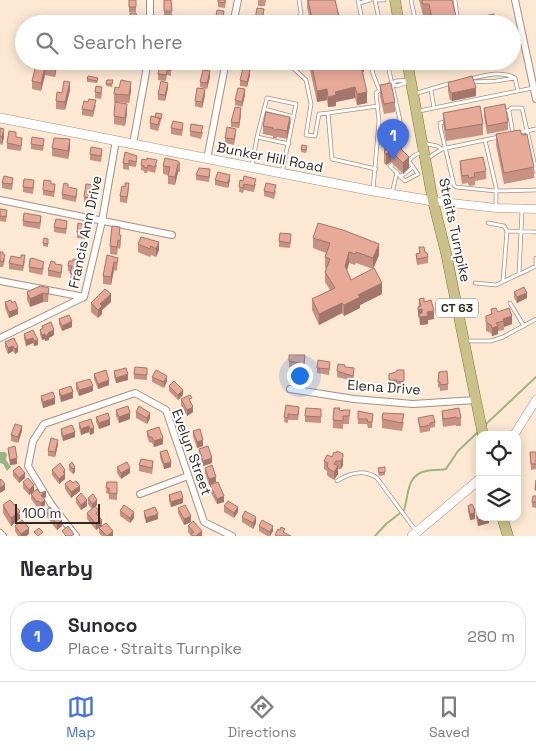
<!DOCTYPE html>
<meta charset="utf-8">
<style>
:root{--surface:#fff;--page:#f7f7f7;--text:#2b2b33;--muted:#7c7c81;--line:#e1e1e2;--accent:#436fe1}
body{margin:0;font-family:"Space Grotesk",sans-serif;background:var(--page);color:var(--text)}
.controls{position:absolute;right:15px;bottom:15px;display:grid;overflow:hidden;border-radius:10px;box-shadow:0 2px 12px #0003}
.controls button{width:45px;height:45px;display:grid;place-items:center;padding:0;border:0;border-bottom:1px solid var(--line);background:var(--surface);color:var(--text);font:25px sans-serif}
.scale{position:absolute;left:15px;bottom:12px;width:85px;box-sizing:border-box;padding-left:5px;border:2px solid #312a22;border-top:0;font-size:14px;line-height:18px;white-space:nowrap;color:#312a22;-webkit-text-stroke:4px #fff;paint-order:stroke}
.you{position:absolute;left:299px;top:375px;width:18px;height:18px;margin:-12px;border:4px solid #fff;border-radius:50%;background:#1a73e8;box-shadow:0 0 0 8px #1a73e833}
.badge{display:grid;place-items:center;width:32px;height:32px;border-radius:50%;background:var(--accent);color:#fff;font-size:16px;font-weight:700}
.pin{position:absolute;translate:-50% -41px;filter:drop-shadow(0 1px 2px #0008)}
.pin::after{content:'';position:absolute;top:26px;width:18px;height:15px;background:inherit;clip-path:polygon(0 0,100% 0,50% 100%)}
.list{margin:0;padding:0;list-style:none}
h2{display:flex;justify-content:space-between;align-items:center;height:65px;margin:0;padding:0 20px;font-size:21px}
h2 small{font-size:16px;font-weight:400;color:var(--muted)}
.list li{display:grid;grid-template-columns:32px 1fr auto;gap:15px;align-items:center;box-sizing:border-box;height:70px;margin:0 10px 10px;padding:0 10px;border:1px solid var(--line);border-radius:20px}
.list b{display:block;font-size:19px;white-space:nowrap}
.list p{margin:0;font-size:16px;white-space:nowrap;color:var(--muted)}
.list em{font-size:16px;font-style:normal;color:var(--muted)}
.icon{flex:none;width:28px;height:28px;fill:none;stroke:currentColor;stroke-width:2;stroke-linecap:round;stroke-linejoin:round}
.map{position:relative;flex:none;width:536px;height:536px;overflow:hidden}
.search{position:absolute;background:var(--surface);box-shadow:0 2px 12px #0003;left:15px;right:15px;top:15px;height:55px;display:flex;align-items:center;gap:12px;box-sizing:border-box;padding:0 18px;border-radius:28px;color:var(--muted);font-size:19px}
.sheet{height:145px;background:var(--surface)}
nav{display:flex;justify-content:space-around;align-items:center;box-sizing:border-box;height:70px;border-top:1px solid var(--line);background:var(--surface);font-size:14px;color:var(--muted)}
nav a{display:grid;justify-items:center;gap:2px}
nav .on{color:var(--accent)}
.map>svg:first-child{display:block}
</style>
<div class="map">
<svg width="536" height="536" viewBox="0 0 536 536">
<rect width="100%" height="100%" fill="#fce8d3"/>
<path fill="#98b685" d="M0 452H5L7 454 6 460 11 467 7 471 3 464 0 463Z"/>
<g fill="none" stroke-linecap="round" stroke-linejoin="round">
<path stroke="#98b685" stroke-width="2" d="M485 425 536 377
M375 536 386 524 404 510C409 495 406 475 426 471 433 469 439 471 446 469L458 451 478 432"/>
<defs>
<path id="service" d="M299 0 301 13 299 24
M358 0 363 24
M375 0 380 24
M378 0H384
M411 0 416 24
M455 0 458 24
M359 3 370 0
M294 61 293 68 306 80 311 104 306 135 315 136 319 114 328 113
M370 61 373 74 379 89
M387 61 404 139 399 140
M469 79C484 76 501 70 515 78L518 91
M471 82 496 81 515 78
M393 84 397 86 408 82
M388 85 396 81 408 80
M431 90 434 108
M414 94 451 83
M264 109 294 117
M502 110 509 111 513 134
M419 111 533 88
M509 111 511 108H522L536 171
M445 122 440 123 441 130 454 185 456 187 496 191 536 190
M517 133 536 129
M257 137 289 144
M485 140 496 187V207
M423 143 437 146 442 149 428 158
M442 149 499 137
M407 162 415 155 423 152
M393 164 390 166 405 181 418 174 408 160
M252 166 257 137 267 98 296 104 282 173
M376 169 332 159 328 113 378 106
M400 177 413 167
M373 190 379 121 376 93 383 87
M392 193 397 172
M488 223 504 226 507 231
M520 274 536 266V258
M503 281 507 231 536 232
M475 283 496 285 519 274 522 210
M510 303 524 326
M465 341H491L503 337 536 319
M337 481C349 473 364 469 377 478L416 531"/>
<path id="minor" d="M515 0 536 99
M150 24V0
M233 24 238 0
M133 144 148 61
M207 159 226 61
M0 200 172 235
M0 281 84 297
M0 338 84 297 102 221 116 140
M290 389 354 399 413 404 476 400
M140 494 188 476
M0 533 3 536
M76 536 51 504 28 466 33 441 44 424 135 393 166 410 204 522 232 536"/>
<path id="tertiary" d="M433 201 496 208 536 209
M514 435 536 400"/>
<path id="secondary" d="M0 118 373 191 433 201
M412 536 480 479"/>
<path id="primary" d="M395 0 399 24
M407 61 433 201 446 253 483 435
M502 517 508 536"/>
</defs>
<use href="#service" stroke="#a4917e" stroke-width="4.5"/>
<use href="#minor" stroke="#a4917e" stroke-width="8"/>
<use href="#tertiary" stroke="#a4917e" stroke-width="9"/>
<use href="#secondary" stroke="#a4917e" stroke-width="10"/>
<use href="#primary" stroke="#7e7333" stroke-width="11"/>
<use href="#service" stroke="#fff" stroke-width="3"/>
<use href="#minor" stroke="#fff" stroke-width="6"/>
<use href="#tertiary" stroke="#fff" stroke-width="8"/>
<use href="#secondary" stroke="#fff" stroke-width="9"/>
<use href="#primary" stroke="#cbc28a" stroke-width="10"/>
</g>
<path fill="#c79183" d="M129 0H136V12H129Z
M164 0H171L172 16H164Z
M218 0H226L225 8 218 7Z
M258 0H266L265 6H258Z
M307 0H335L340 20 344 24H311L307 7Z
M419 0H452L457 24H430L429 15H423Z
M264 14 262 24H255V20Z
M37 61H57V66L55 77 45 75 41 91 32 89V81Z
M127 61H136L135 70 128 69Z
M205 61H214L212 69 205 67Z
M245 61H254L252 67 245 65Z
M308 61H364V72H363L367 103 357 105 355 98 336 102V106L328 107 327 100 317 102Z
M169 67 171 73V76L167 75 166 81 158 80V74Z
M250 75 247 87 240 86V80Z
M210 77 207 89 200 87V82Z
M87 79 98 80 97 83 87 82Z
M107 80H113L112 87 106 86Z
M448 83 476 96 452 101 450 100 448 91Z
M380 85 395 102V112L384 114 380 96Z
M168 88 165 101 158 100V94Z
M70 90 65 110 56 109V101L62 93Z
M131 90 129 103 114 102V94Z
M95 92 102 93 101 99 95 98Z
M205 95 202 108 195 106V101Z
M245 95 242 107 235 105V100Z
M96 105 93 117 82 115V109Z
M484 108 508 122V130L487 134 484 116Z
M127 113 125 126 114 124V116Z
M443 113 483 124V135L446 141 443 124Z
M241 114 239 128 231 127V122Z
M155 117H162L158 131 150 129V123Z
M290 125 287 139 277 137 276 139 273 138V136L263 134V126Z
M0 127 4 137 2 145 0 144Z
M171 128H183L182 136 171 134Z
M190 131 203 132 201 139 190 136Z
M236 134 234 145 225 143V138Z
M496 134 522 135 534 167V178L504 184 496 145Z
M16 137 22 144 21 151 7 149V143Z
M384 142 402 150 409 168 403 174 391 162 386 165 384 163Z
M31 144H44L43 151 31 149Z
M52 148H70L68 159 52 156Z
M301 149H307L306 153 301 152Z
M125 152 137 161 136 167 129 166V170L123 169V163Z
M90 154 102 155 101 162 90 160Z
M165 158 180 164V172H178L175 185 168 184V175L163 174V166Z
M460 161 486 171V179L475 181V185L469 186 468 183 462 184 460 169Z
M141 165H157L155 173 148 171 147 173H144V171L141 170Z
M196 175H210L209 182 196 180Z
M215 180H230L228 188 215 185Z
M240 180 256 184 254 192 244 190 243 193 239 192Z
M2 183H13L12 190 2 188Z
M51 184 55 190 54 197 43 195V190Z
M34 186 33 194 23 192V187Z
M68 187 77 194 76 202 62 199V194Z
M125 187 129 188 127 203 120 202V196Z
M94 190 92 203 84 202V197Z
M264 191H276L274 199 264 196Z
M0 209 7 215 6 222 0 221Z
M23 221H41L40 229 23 226Z
M54 227H67L66 234 54 232Z
M86 230 85 239 77 238V232Z
M120 235 121 243 120 249 118 248 117 255 110 254V246Z
M141 237 159 250 156 257 151 255 150 257 138 252V244Z
M313 238 379 255 373 269 356 263 355 265 349 263 347 271 351 280 382 294 360 305V308L344 316 342 313 319 325 312 310V299L330 290 325 282V272L327 269 325 268V257L326 253 313 248Z
M291 240 290 248 279 247V241Z
M48 241V247L43 246V243Z
M419 247 425 252 428 257V263L417 265 416 259V254L419 253Z
M0 252 3 254 5 260 3 267H0Z
M21 258 25 261 23 271 9 269V263Z
M118 258 117 271 114 270 111 285 103 284V276Z
M55 264 62 271 61 278 48 276V270Z
M68 266H81L78 280 70 279 71 272 68 271Z
M29 267H44L42 275 29 272Z
M49 288 48 302H43L30 307 27 300V292Z
M514 292 527 298 517 303 514 298Z
M419 299 424 302 434 319 428 320V324L420 325 419 318 418 315Z
M5 302 12 303 18 314 9 318 5 308Z
M111 302 102 310V314L98 318 91 312V303Z
M491 309 498 312 512 324 504 327V330L498 331V334L492 336 491 333 486 331V316L491 315Z
M59 319 72 327 62 331 59 324Z
M42 326 54 335 49 338V340L45 341V339L42 340 40 335V330L42 329Z
M33 330 38 345 34 346 33 343 26 346 24 339V334Z
M14 338 18 352 15 354 13 351 8 354 5 347V342Z
M289 361H305L304 369 289 367Z
M330 367 329 375 317 373V368Z
M345 367 354 374 353 381 337 377V371Z
M404 370V389L396 390V388H389V374Z
M114 371 128 380 116 383 114 377Z
M439 372 448 384V390L440 391V387L438 388Z
M147 373V380L134 379V374Z
M94 374 109 385 98 389 94 379Z
M152 377 167 381 164 388 152 382Z
M76 383 93 391 79 396 76 389Z
M169 386 183 395 178 400 169 391Z
M59 390 73 398 61 402 59 395Z
M41 396 55 404 43 408 41 401Z
M181 399 192 403 193 412 187 416 181 405Z
M286 405 299 413 298 420H288V423L284 422Z
M116 410 130 419 119 423 116 416Z
M340 410H350L349 424H343V429L333 428V420Z
M358 411 373 414 372 428H368L367 424H358Z
M442 411 461 418V426H456V425L443 427 442 419Z
M136 412 150 418 147 424 136 418Z
M321 415V423L305 422V416Z
M96 417 110 425 99 429 96 422Z
M418 418 435 422V427L430 428V431L420 433Z
M91 419 94 433 90 435 89 432 81 435 79 428V423Z
M382 419 404 422 402 431 382 428Z
M61 429 75 437 63 441 61 435Z
M22 431 18 443 11 441V435Z
M147 431 163 444 154 447 152 443 149 442 147 436Z
M193 431 203 446 197 448 193 436Z
M58 445 55 457 48 456V451Z
M8 448 17 464 10 465 8 453Z
M199 449 212 463 203 466 199 454Z
M160 452 171 467 164 469 160 457Z
M530 452H536V469L531 470Z
M336 453 343 465 341 469H338V474L334 480 329 477 327 475V471L324 469V461L332 457Z
M69 465 75 472 73 474 69 470Z
M139 465 153 467 152 474 139 471Z
M117 467 130 473 121 479 117 473Z
M205 468 216 482 209 485 205 473Z
M378 468 385 472V475L379 476Z
M52 470 65 475V479L59 484 52 475Z
M13 471 25 478 19 483 13 476Z
M23 482 34 491 29 495 23 488Z
M107 482H117V500L109 499V494L106 493Z
M73 483 80 491 71 498 65 489V484Z
M210 485 224 502 217 504 210 491Z
M40 493 46 497 44 498 45 505 41 509 38 506 37 507 31 499V494Z
M169 495 183 503 171 507 169 501Z
M536 496V508L532 507V502Z
M76 498 87 506 81 510 76 503Z
M88 498 97 505 95 507 102 526 96 530 87 519V513L92 509 88 504Z
M3 505 20 519 11 526 3 513Z
M224 506 238 512 234 518 224 512Z
M468 506 475 516V519L470 520 468 511Z
M178 508 191 522 184 525 178 513Z
M46 511 62 526 57 530 46 516Z
M120 511 134 518 130 523 120 516Z
M144 511 158 519 146 523 144 516Z
M476 511 489 523 478 526 476 517Z
M242 517 256 523 253 529 242 522Z
M15 526 29 534 26 536H18L15 531Z
M188 526 202 536H191L188 532Z
M259 526 273 531 270 536H267L259 531Z
M99 528 113 536H102L99 533Z"/>
<path fill="#a2766a" d="M457 20V24H439Z
M57 61V66L55 77V69Z
M364 61V72L360 73V62Z
M45 67V75L41 91V83Z
M250 70V75L247 87V82Z
M210 71V77L207 89V83Z
M70 82V90L65 110V102Z
M131 82V90L129 103V95Z
M168 83V88L165 101V95Z
M355 87V98L336 102V106L328 107V97L335 92Z
M476 88V96L452 101V93Z
M205 89V95L202 108V102Z
M245 89V95L242 107V102Z
M327 89V100L317 102V91Z
M367 92V103L357 105V94Z
M127 104V113L125 126V118Z
M241 108V114L239 128V123Z
M290 117V125L287 139V131Z
M4 129V137L2 145V137Z
M70 139V148L68 159V151Z
M402 140V151L397 145Z
M391 151V162L386 165V154Z
M409 157V168L403 174V163Z
M178 164V172L175 185V177Z
M230 175V180L228 188V183Z
M94 185V190L92 203V198Z
M159 242V250L156 257V249Z
M379 244V255L373 269V258Z
M349 252V263L345 277V266Z
M81 260V266L78 280V275Z
M114 262V270L111 285V277Z
M382 283V294L360 305V308L344 316V305L358 295Z
M43 293V302L30 307V299Z
M527 293V298L517 303V297Z
M111 294V302L102 310V314L98 318V310L100 304Z
M342 303V313L319 325V314Z
M18 309V314L9 318V312Z
M422 309V317L427 312 434 311V319L428 320V324L420 325V317L419 314 418 318V310Z
M512 316V324L504 327 503 319Z
M72 321V327L62 331V326Z
M498 326V334L492 336V328Z
M54 330V335L49 338V340L45 341V336L48 333Z
M45 334V339L42 340V335Z
M33 338V343L26 346V340Z
M38 340V345L34 346V341Z
M13 346V351L8 354V348Z
M18 347V352L15 354V349Z
M128 374V380L116 383V378Z
M167 376V381L164 388V382Z
M109 380V385L98 389V384Z
M93 386V391L79 396V390Z
M183 390V395L178 400V395Z
M73 392V398L61 402V396Z
M55 398V404L43 408V402Z
M193 407V412L187 416V410Z
M130 413V419L119 423V417Z
M150 413V418L147 424V418Z
M110 419V425L99 429V423Z
M22 426V431L18 443V437Z
M89 426V432L81 435V429Z
M94 428V433L90 435V429Z
M75 432V437L63 441V436Z
M163 438V444L154 447V441Z
M58 440V445L55 457V452Z
M203 440V446L197 448V442Z
M343 454V465L341 469V461Z
M17 458V464L10 465V460Z
M212 458V463L203 466V461Z
M171 462V467L164 469V464Z
M338 466V474L334 480V472Z
M75 467V472L73 474V469Z
M130 468V473L121 479V473Z
M65 470V479L59 484V479L63 472Z
M25 473V478L19 483V478Z
M216 477V482L209 485V479Z
M5 484V490L0 493V488Z
M34 485V491L29 495V490Z
M80 486V491L71 498V492Z
M46 491V497L41 500V495Z
M224 496V502L217 504V499Z
M183 498V503L171 507V502Z
M45 500V505L41 509V503Z
M87 500V506L81 510V505Z
M97 500V505L92 509V504Z
M238 507V512L234 518V513Z
M474 510H475V519L470 520V514Z
M20 511V519L11 526V518Z
M134 512V518L130 523V518Z
M158 514V519L146 523V518Z
M191 516V522L184 525V519Z
M256 517V523L253 529V523Z
M489 517V523L478 526V520Z
M62 520V526L57 530V524Z
M102 520V526L96 530V524Z
M273 526V531L270 536V532Z
M29 528V534L26 536H21V534Z
M113 531V536H107Z
M202 531V536H196Z"/>
<path fill="#e7a998" stroke="#a2766a" d="M129 0H136V7H129Z
M164 0H171L172 11H164Z
M218 0H225V3L218 2Z
M308 0H335L340 20 343 19 344 24H313Z
M422 0H452L457 20 439 24H433L429 4H423Z
M257 8 264 9 262 21 255 20Z
M217 10 224 11 222 23 215 22Z
M130 13H136L137 24H127L126 17H130Z
M494 14 495 20 503 18 504 24H476L475 18Z
M163 20H171V24H163Z
M37 61H57L55 69 45 67 41 83 32 81Z
M128 61H136L135 64 128 63Z
M161 61 169 62 167 67H171V71L167 70 166 75 158 74Z
M205 61H213L212 63Z
M311 61H362L360 62 367 92 357 94 355 87 335 92 336 95 328 97 327 89 317 91Z
M243 68 250 70 247 82 240 80Z
M203 70 210 71 207 83 200 82Z
M88 76 98 78 97 81 87 79Z
M472 76 476 88 452 93 450 92 448 83 450 82Z
M107 80H113L112 84H106Z
M121 80 131 82 129 95 114 94 115 87 119 88Z
M64 81 70 82 65 102 56 101 57 92 62 93Z
M161 81 168 83 165 95 158 94Z
M391 83 395 102 384 104 380 85Z
M96 86 102 87 101 93 95 92Z
M197 88 205 89 202 102 195 101Z
M238 88 245 89 242 102 235 100Z
M89 99 96 100 93 111 82 109 84 101 88 102Z
M115 102 127 104 125 118 114 116Z
M505 104 508 122 487 126 484 108Z
M480 106 483 124 446 130 443 113Z
M235 107 241 108 239 123 231 122Z
M266 112 290 117 287 131 277 129 276 130H273V128L263 126Z
M156 113 162 114 161 119 155 117Z
M151 116 160 118 158 125 150 123Z
M173 121 183 123 182 130 171 128Z
M191 124 203 126 201 133 190 131Z
M227 127 236 129 234 139 225 138Z
M0 128 4 129 2 137 0 136Z
M520 130 522 135 527 134 534 167 504 173 496 134Z
M9 131 16 132V137L22 138 21 146 7 143Z
M397 135 402 140 397 145 409 157 403 163 391 151 386 154 384 152 386 150 384 148 386 144 384 142 390 137 391 139Z
M32 137 44 139 43 146 31 144Z
M54 138 70 139 68 151 52 148Z
M302 145 307 146 306 150 301 149Z
M91 147 102 149 101 156 90 154Z
M125 152 137 156 136 162 129 160V164L123 163Z
M483 157 486 171 474 173 475 177 469 178 468 175 462 176 460 161Z
M147 158 157 160 155 167 148 165 147 168 144 167V166L141 165 142 159 147 160Z
M165 158 178 161 180 164H178L175 177 168 176 170 167 163 166Z
M199 168 210 169 209 177 196 175Z
M218 172 230 175 228 183 215 180Z
M4 176 13 178 12 184 2 183Z
M244 176 256 179 254 186 244 184 243 188 239 187 240 180 243 181Z
M24 179 34 180 33 188 23 187Z
M44 180 51 181V184H55L54 192 43 190Z
M64 183 68 184V187L77 189 76 197 62 194Z
M125 183H129L127 197 120 196 122 186 125 187Z
M266 183 276 185 274 193 264 191Z
M86 184 94 185 92 198 84 197Z
M0 209 7 210 6 217 0 216Z
M24 213 41 216 40 223 23 221Z
M56 219 67 221 66 229 54 227Z
M78 223 86 225 85 234 77 232Z
M318 223 343 230 379 244 373 258 356 252 355 254 349 252 345 266 351 280 374 268 382 283 358 295 360 297 344 305 342 303 319 314 312 299 335 288 325 272 330 259 325 257 330 243 313 238Z
M112 226 120 227 119 235H121L120 241 118 240 117 247 110 246Z
M280 233 291 234 290 243 279 241Z
M141 237 159 242 156 249 151 246 150 249 138 244Z
M44 238 48 239V244L43 243Z
M419 247H424L425 252 427 253 428 257 417 259 416 254 420 253Z
M0 252H3V254L5 255 3 262 0 261Z
M21 255H25L23 266 9 263 11 256 21 258Z
M107 255 118 258 117 263 114 262 111 277 103 276Z
M32 258 44 262 42 269 29 267 30 259Z
M73 259 81 260 78 275 70 273 72 266H68L69 261H73Z
M51 261 55 262V264L62 265 61 273 48 270Z
M40 286 49 288 48 294 43 293 30 299 27 292Z
M524 287 527 293 517 297 514 292Z
M105 289 111 294 100 304 102 306 98 310 91 303Z
M424 298V302L431 300 434 311 427 312 428 316 420 317 419 314 422 313V309L418 310V307L421 306 419 299Z
M11 300 12 303 15 301 18 309 9 312 5 302Z
M496 308 498 312 509 308 512 316 503 319 504 321 496 323 498 326 492 328 491 325 486 322V316L492 314 491 309Z
M69 315 72 321 62 326 59 319Z
M51 322 54 330 48 333 49 334 45 336V334L42 335 40 330 43 328 42 326Z
M33 330 38 340 34 341 33 338 26 340 24 334Z
M14 338 18 347 15 349 13 346 8 348 5 342Z
M289 355H305L304 364 289 361Z
M318 360 330 362 329 369 317 368Z
M338 364 345 365V367L354 368 353 376 337 371Z
M135 367 147 368V375L134 374Z
M126 368 128 374 116 378 114 371Z
M106 370 109 380 98 384 94 374Z
M156 370 167 376 164 382 152 377Z
M397 370H404V381L396 382 397 380H389V374L396 372Z
M447 371 448 384 440 385V382H438L439 372Z
M90 379 93 386 79 390 76 383Z
M174 381 183 390 178 395 169 386Z
M71 386 73 392 61 396 59 390Z
M53 392 55 398 43 402 41 396Z
M190 395 192 398 189 399 193 407 187 410 181 399Z
M286 405 299 407 298 415 288 414V418L284 417Z
M128 406 130 413 119 417 116 410Z
M139 406 150 413 147 418 136 412Z
M306 408 321 409V417L305 416Z
M334 408H340L339 410 343 411V410H350L349 416H343V421L333 420Z
M459 408 461 418H456V417L443 419 442 411Z
M358 411 373 414 372 422H368L367 419H358Z
M108 413 110 419 99 423 96 417Z
M383 413 404 414 402 423 382 419Z
M433 415 435 422 430 423V425L420 427 418 418Z
M91 419 94 428 90 429 89 426 81 429 79 423Z
M15 424 22 426 18 437 11 435Z
M72 425 75 432 63 436 61 429Z
M159 427 163 438 154 441 152 437H149L147 431Z
M200 429 203 440 197 442 193 431Z
M51 438 58 440 55 452 48 451Z
M15 446 17 458 10 460 8 448Z
M208 446 212 458 203 461 199 449Z
M167 450 171 462 164 464 160 452Z
M337 451 343 454V457L341 461H336L334 464 338 466 334 472 329 469 327 466 328 463 324 461 327 455 332 457 334 452 336 453Z
M530 452H536V464H531Z
M141 459 153 461 152 468 139 465Z
M72 462 75 467 73 469 69 465Z
M127 462 130 468 121 473 117 467Z
M60 463 65 470 63 472 65 474 59 479 52 470Z
M212 465 216 477 209 479 205 468Z
M19 466 25 473 19 478 13 471Z
M385 467V472L379 473 378 468Z
M28 478 34 485 29 490 23 482Z
M1 479 5 484 0 488V480Z
M70 480 73 483 76 481 80 486 71 492 65 484Z
M536 480V490H535Z
M107 482H117V494L109 493V488H106Z
M218 482 224 496 217 499 210 485Z
M37 489 40 493 46 491 41 495 45 500 41 503 38 501 37 502 31 494Z
M181 491 183 498 171 502 169 495Z
M81 493 87 500 81 505 76 498Z
M93 494 97 500 92 504 88 498Z
M533 496H536V502H532Z
M10 500 20 511 11 518 3 505Z
M228 501 238 507 234 513 224 506Z
M472 504 475 510H474L475 513 470 514 468 506Z
M124 505 134 512 130 518 120 511Z
M185 505 191 516 184 519 178 508Z
M95 506 99 511 96 513 102 520 96 524 87 513Z
M50 507 55 516 57 514 62 520 57 524 46 511Z
M155 507 158 514 146 518 144 511Z
M480 510V517H489L478 520 476 511Z
M245 511 256 517 253 523 242 517Z
M22 520 29 528 21 534 15 526Z
M262 520 273 526 270 532 259 526Z
M193 521 202 531 196 536H193L191 534 194 532 188 526Z
M106 523 113 531 107 536 99 528Z
M68 526 74 534 71 536H66L62 531Z
M281 527 285 529 283 532 291 536H277L275 535 278 529 280 530Z
M39 528 43 532 38 536 34 532Z"/>
<g text-anchor="middle" dominant-baseline="central" stroke-width="4" stroke-linejoin="round" paint-order="stroke">
<rect fill="#fff" stroke="#6f6a64" stroke-width="1" x="436" y="298.5" width="42" height="19" rx="4"/>
<g font-size="12" font-weight="bold" fill="#312a22">
<text x="457" y="308">CT 63</text>
</g>
<g font-size="14" fill="#312a22" stroke="#fff">
<text transform="translate(270 157) rotate(11)">Bunker Hill Road</text>
<text transform="translate(455 230) rotate(78)">Straits Turnpike</text>
<text transform="translate(85 232) rotate(-78)">Francis Ann Drive</text>
<text transform="translate(384 387) rotate(4)">Elena Drive</text>
<text transform="translate(192 452) rotate(70)">Evelyn Street</text>
</g>
</g>
</svg>
<div class="controls">
<button><svg class="icon" aria-label="locate" viewBox="0 0 24 24"><circle cx="12" cy="12" r="6"/><path d="M12 2v4M12 18v4M2 12h4M18 12h4"/></svg></button>
<button><svg class="icon" aria-label="layers" viewBox="0 0 24 24"><path d="M12 4l9 5-9 5-9-5zM3 14l9 5 9-5"/></svg></button>
</div>
<div class="scale">100 m</div>
<div class="you"></div>
<div class="pin badge" style="left:393px;top:160px">1</div>
<div class="search"><svg class="icon" aria-label="search" viewBox="0 0 24 24"><circle cx="10" cy="10" r="6"/><path d="M15 15l6 6"/></svg>Search here</div>
</div>
<section class="sheet">
<h2>Nearby<small></small></h2>
<ul class="list">
<li><span class="badge">1</span><div><b>Sunoco</b><p>Place · Straits Turnpike</p></div><em>280 m</em></li>
</ul>
</section>
<nav>
<a class="on"><svg class="icon" aria-label="map" viewBox="0 0 24 24"><path d="M3 6l6-2 6 2 6-2v14l-6 2-6-2-6 2zM9 4v14M15 6v14"/></svg>Map</a>
<a><svg class="icon" aria-label="directions" viewBox="0 0 24 24"><path d="M12 3l9 9-9 9-9-9zM9 14v-3h6M13 9l2 2-2 2"/></svg>Directions</a>
<a><svg class="icon" aria-label="saved" viewBox="0 0 24 24"><path d="M7 4h10v16l-5-4-5 4z"/></svg>Saved</a>
</nav>
